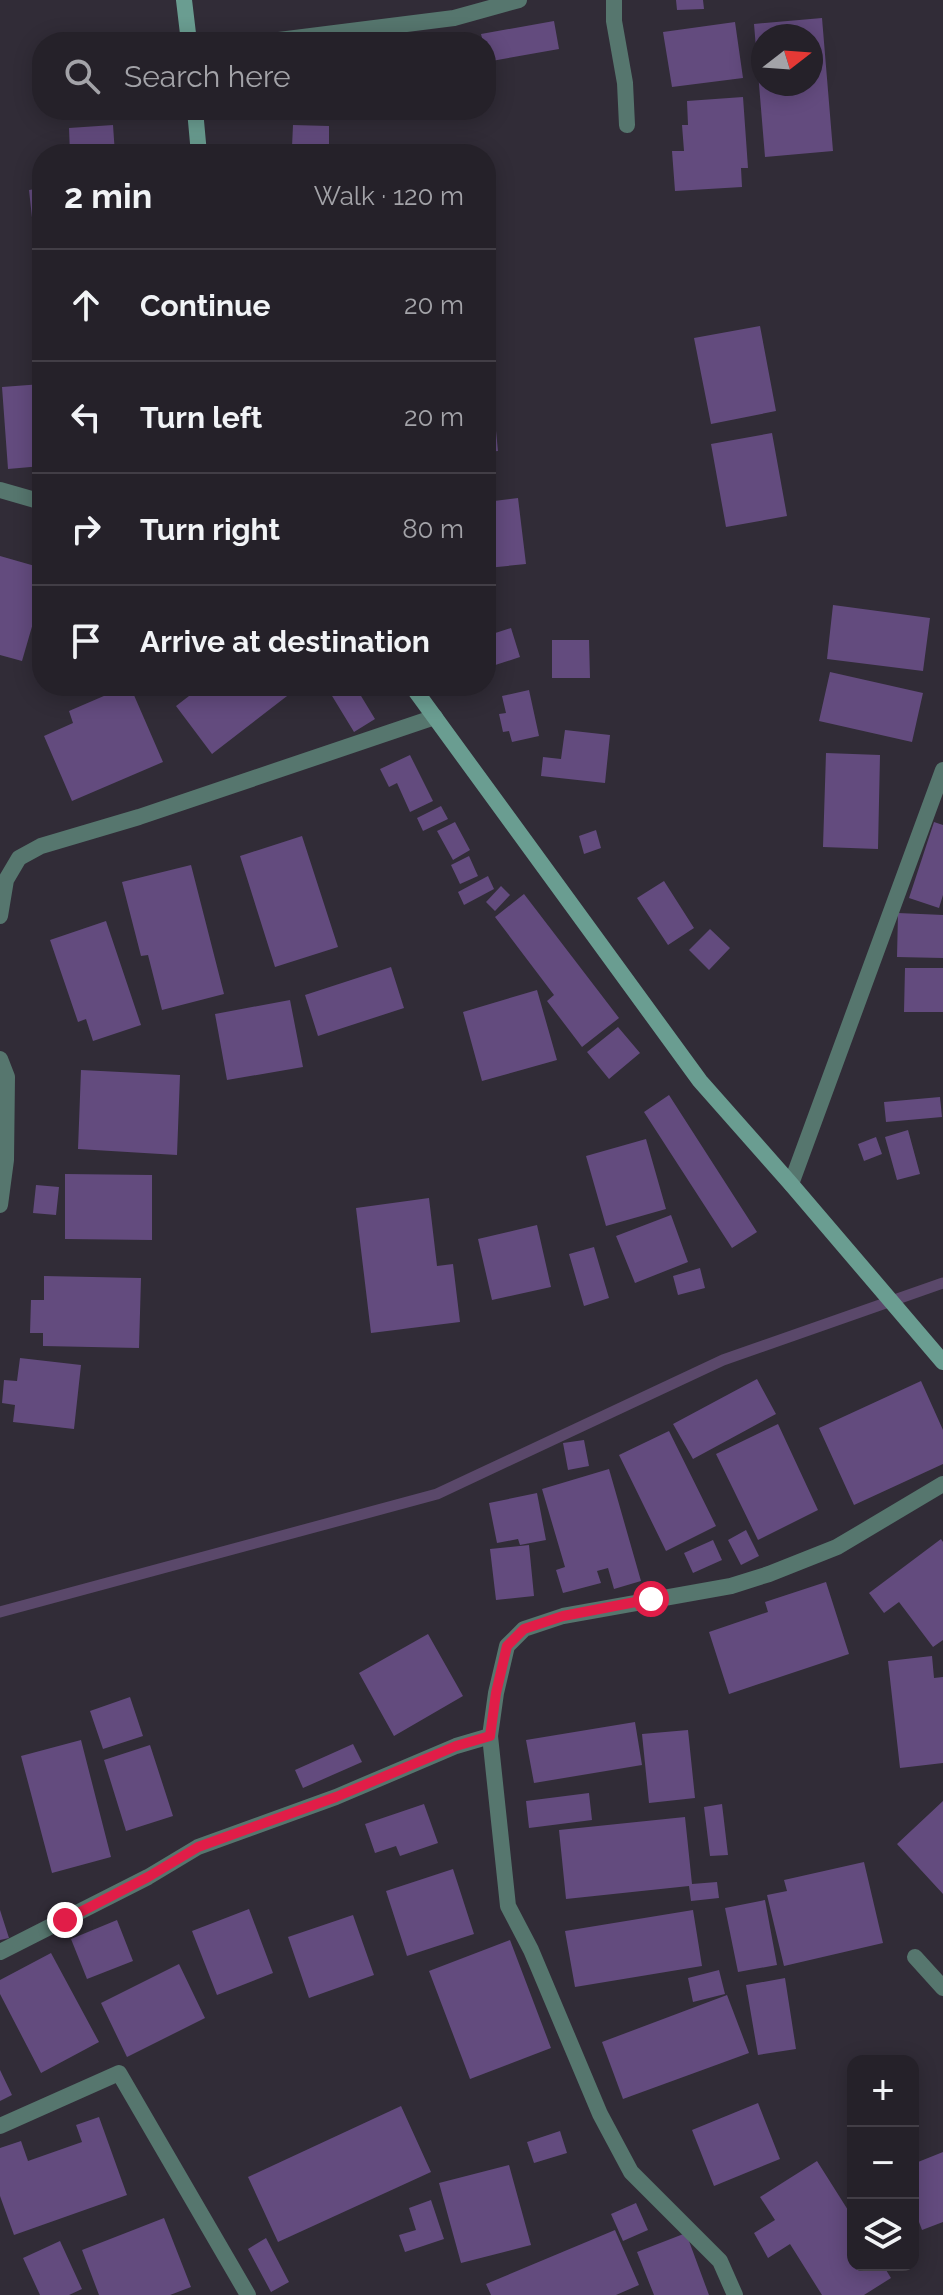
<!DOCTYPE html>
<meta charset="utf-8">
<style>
:root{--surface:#252129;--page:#2d2931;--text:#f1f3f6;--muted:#a3a3a8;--line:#423e46}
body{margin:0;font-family:Raleway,sans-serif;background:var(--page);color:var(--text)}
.controls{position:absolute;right:24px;bottom:24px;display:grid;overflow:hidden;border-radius:16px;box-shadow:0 4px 20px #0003}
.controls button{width:72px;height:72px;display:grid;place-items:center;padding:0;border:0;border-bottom:2px solid var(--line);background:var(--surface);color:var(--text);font:40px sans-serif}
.compass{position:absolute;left:751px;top:24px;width:72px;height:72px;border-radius:50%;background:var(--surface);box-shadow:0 4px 20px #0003;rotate:73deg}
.stop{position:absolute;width:24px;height:24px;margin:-18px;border:6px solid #e11d48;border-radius:50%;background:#fff}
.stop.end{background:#e11d48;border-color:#fff;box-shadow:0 2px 8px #0008}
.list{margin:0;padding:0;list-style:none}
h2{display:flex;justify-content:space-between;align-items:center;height:104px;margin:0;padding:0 32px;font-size:34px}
h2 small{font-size:26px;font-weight:400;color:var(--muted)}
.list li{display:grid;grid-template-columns:52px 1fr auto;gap:24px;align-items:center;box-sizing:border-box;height:112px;padding:0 32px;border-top:2px solid var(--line)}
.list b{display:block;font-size:30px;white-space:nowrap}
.list em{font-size:26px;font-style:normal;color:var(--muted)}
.icon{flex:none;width:44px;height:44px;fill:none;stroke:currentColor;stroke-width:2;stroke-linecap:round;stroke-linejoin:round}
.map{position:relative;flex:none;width:943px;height:2295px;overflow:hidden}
.search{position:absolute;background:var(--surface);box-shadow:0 4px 20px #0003;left:32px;top:32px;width:464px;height:88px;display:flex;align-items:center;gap:20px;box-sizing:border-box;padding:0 28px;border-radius:32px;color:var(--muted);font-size:30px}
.panel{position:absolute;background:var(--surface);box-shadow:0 4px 20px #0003;left:32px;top:144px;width:464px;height:552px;border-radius:32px}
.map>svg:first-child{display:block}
</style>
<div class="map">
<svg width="943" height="2295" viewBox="0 0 943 2295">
<rect width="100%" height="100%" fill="#312c37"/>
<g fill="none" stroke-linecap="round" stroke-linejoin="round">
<path stroke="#5a486a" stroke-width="11" d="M0 1612 437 1494 723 1360 943 1283"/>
</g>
<path fill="#634b7e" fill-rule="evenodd" d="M676 0H703L704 9 677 10Z
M822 18 833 151 765 157 754 24ZM763 36H811V84H763Z
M554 21 559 49 486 62V42H483L481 34Z
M735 22 743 78 672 87 663 32Z
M743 97 748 168H741L742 187 675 191 672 151H684L682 125H688L687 101Z
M113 125 115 154H70L69 128Z
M293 125 329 126V148L292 147Z
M332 149V154H302V152Z
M42 188V253L36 254 29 190Z
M486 229 493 254 486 256Z
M760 326 776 411 711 424 694 338Z
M491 380 498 451 486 452V381Z
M42 384V466L8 469 2 387Z
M772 433 787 516 726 527 711 444Z
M518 498 526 564 487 568 486 502Z
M0 556 42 568V592L22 661 0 655Z
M486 586 496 627 486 629Z
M833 605 930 618 923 671 827 659Z
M511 628 520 657 486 668V636Z
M552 640H589L590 678H552Z
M830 672 923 693 912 742 819 721Z
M127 686H130L163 762 72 801 44 736 73 723 69 711Z
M202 686H300L212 754 176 706Z
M326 686H355L375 719 354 732Z
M529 690 539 736 512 742 509 731 503 732 499 714 506 713 502 696Z
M565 730 610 735 605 783 541 776 543 757 561 759Z
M826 753 880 755 878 849 823 847Z
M410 755 433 801 410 812 397 783 389 787 380 769Z
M441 806 448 819 423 831 417 818Z
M455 822 470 850 453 860 437 831Z
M934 822 943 825V895L939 908 909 898Z
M596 830 601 848 584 854 579 836Z
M302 836 338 947 275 967 240 856Z
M469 856 478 876 460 884 451 865Z
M191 865 224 994 162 1010 148 955 141 956 122 882Z
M488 876 494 889 464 905 458 892Z
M664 881 694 928 668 945 637 898Z
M501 886 510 895 495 911 486 902Z
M524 894 619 1018 582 1047 547 1001 554 995 495 917Z
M898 913 943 915V958L897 957Z
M106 921 141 1025 93 1041 86 1019 78 1022 50 940Z
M710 929 730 948 709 970 689 950Z
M391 967 404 1008 318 1036 305 995Z
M905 968H943V1012H904Z
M537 990 557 1060 482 1081 463 1012Z
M290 1000 303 1067 227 1080 215 1014Z
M618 1027 640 1053 609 1079 587 1052Z
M81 1070 180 1075 177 1155 78 1149Z
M669 1095 757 1232 732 1248 644 1112Z
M940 1097 942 1117 886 1122 884 1102Z
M908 1130 920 1174 897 1180 885 1137Z
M876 1137 882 1154 864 1161 858 1144Z
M646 1139 666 1209 606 1226 586 1156Z
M65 1174 152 1175V1240L65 1239Z
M36 1185 59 1187 56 1215 33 1213Z
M429 1198 437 1266 453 1264 460 1322 371 1333 356 1208Z
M671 1215 688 1262 635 1283 616 1236Z
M537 1225 551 1287 492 1300 478 1239Z
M594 1247 609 1298 584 1306 569 1254Z
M700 1268 705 1288 678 1295 673 1276Z
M44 1276 141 1278 139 1348 43 1346V1333H30L31 1300H44Z
M20 1358 81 1365 74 1429 13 1422 15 1405 2 1403 4 1380 17 1381Z
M757 1379 776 1414 693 1459 673 1424Z
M921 1381 943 1430V1464L854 1505 819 1428Z
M778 1424 818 1510 758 1540 716 1454Z
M669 1431 716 1526 666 1551 619 1455Z
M584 1440 589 1466 568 1470 563 1443Z
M609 1469 641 1581 614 1589 608 1568 597 1571 601 1583 563 1593 556 1570 565 1567 542 1489Z
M537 1493 546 1540 520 1545 518 1539 497 1543 489 1503Z
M746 1530 759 1556 741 1565 728 1540Z
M941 1539 943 1542V1640L933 1647 899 1602 884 1613 869 1593Z
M713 1540 722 1560 693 1573 684 1553Z
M529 1545 534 1596 496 1600 490 1549Z
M826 1582 849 1654 729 1694 709 1632 768 1612 765 1602Z
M428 1634 463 1696 394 1736 359 1673Z
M932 1656 934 1678 943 1677V1763L900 1768 888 1661Z
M130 1697 143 1736 103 1749 90 1711Z
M635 1722 642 1765 534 1783 526 1740Z
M688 1730 695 1798 649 1803 642 1734Z
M81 1740 111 1857 52 1873 21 1756Z
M353 1744 362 1762 303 1788 295 1770Z
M150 1745 173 1816 126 1831 104 1760Z
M589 1793 592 1820 529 1828 526 1801Z
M943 1801V1894L897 1844Z
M424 1804 438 1843 400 1856 396 1846 375 1853 365 1824Z
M722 1804 728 1855 710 1856 704 1807Z
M685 1817 692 1884 717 1882 719 1898 691 1901 689 1886 566 1899 559 1830Z
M864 1862 883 1943 784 1966 767 1895 787 1891 784 1880Z
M453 1869 474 1934 407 1956 386 1891Z
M765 1900 777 1965 738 1972 725 1908Z
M249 1909 273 1973 217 1995 192 1931Z
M0 1910 9 1938 0 1940Z
M693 1910 702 1966 575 1987 565 1931Z
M353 1915 374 1975 309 1998 288 1937Z
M117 1920 133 1961 87 1979 71 1939Z
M510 1940 551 2048 470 2079 429 1971Z
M51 1953 99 2042 41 2073 0 1994V1980Z
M179 1964 205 2018 127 2057 101 2003Z
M719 1970 725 1994 693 2002 688 1978Z
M785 1978 796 2049 758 2055 746 1985Z
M727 1995 749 2053 623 2099 602 2042Z
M0 2070 12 2095 0 2101Z
M758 2103 780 2159 714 2186 692 2130Z
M401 2106 431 2172 278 2242 248 2177Z
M99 2117 127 2195 14 2235 0 2196V2148L21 2141 28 2161 82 2142 76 2125Z
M560 2131 567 2153 534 2163 527 2142Z
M943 2152V2222L922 2230 913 2206V2164Z
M817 2161 853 2218V2265H883L891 2278 864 2295H822L790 2244 768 2258 754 2233 775 2220 760 2197Z
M509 2165 531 2245 461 2263 439 2183Z
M431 2200 444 2239 405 2252 399 2235 416 2230 409 2208Z
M636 2203 648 2230 623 2241 611 2214Z
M164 2218 191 2287 170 2295H99L82 2250Z
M615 2230 639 2285 616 2295H491L486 2284Z
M686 2233 709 2295H654L637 2252Z
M266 2238 289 2282 271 2292 248 2249Z
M60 2241 82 2289 69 2295H40L23 2258Z"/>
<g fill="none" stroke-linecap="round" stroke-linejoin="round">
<path stroke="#56766e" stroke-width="16" d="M614 0V21L625 83 627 125
M263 42 454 18 519 0
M0 490 42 502
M0 916 6 880 19 858 41 846 139 817 435 717
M0 1059 7 1077 6 1160 0 1205
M791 1184 943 770
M0 1952 148 1877 198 1847 336 1797 456 1746 490 1736
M915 1957 943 1988
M0 2126 119 2073 248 2295
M735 2295 720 2261 631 2172 600 2114 531 1950 508 1906 490 1736 496 1693 507 1646 524 1629 563 1616 731 1586 769 1574 837 1547 943 1484"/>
<path stroke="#6a9d91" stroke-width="16" d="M184 0 189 42
M195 110 199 154
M412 686 700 1081 791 1184 943 1362"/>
</g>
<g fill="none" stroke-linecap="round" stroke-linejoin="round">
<path stroke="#e11d48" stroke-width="10" d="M65 1920 148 1877 198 1847 336 1797 456 1746 490 1736 496 1693 507 1646 524 1629 563 1616 651 1599"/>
</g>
</svg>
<div class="controls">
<button>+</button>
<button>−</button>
<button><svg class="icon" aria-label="layers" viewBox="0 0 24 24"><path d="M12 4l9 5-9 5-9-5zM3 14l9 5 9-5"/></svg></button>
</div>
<svg class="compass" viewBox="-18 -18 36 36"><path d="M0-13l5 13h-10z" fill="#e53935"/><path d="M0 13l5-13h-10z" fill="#a3a3a8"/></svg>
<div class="stop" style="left:651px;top:1599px"></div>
<div class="stop end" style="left:65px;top:1920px"></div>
<div class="search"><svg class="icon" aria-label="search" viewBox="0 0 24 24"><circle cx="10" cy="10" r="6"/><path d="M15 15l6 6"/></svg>Search here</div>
<section class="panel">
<h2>2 min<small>Walk · 120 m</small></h2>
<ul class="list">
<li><svg class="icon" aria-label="ahead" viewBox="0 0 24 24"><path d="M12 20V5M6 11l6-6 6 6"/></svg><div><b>Continue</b></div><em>20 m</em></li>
<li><svg class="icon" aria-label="left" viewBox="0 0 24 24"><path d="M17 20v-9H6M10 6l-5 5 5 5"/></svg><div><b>Turn left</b></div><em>20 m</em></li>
<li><svg class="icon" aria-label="right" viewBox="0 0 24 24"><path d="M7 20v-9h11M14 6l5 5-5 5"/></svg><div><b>Turn right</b></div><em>80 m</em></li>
<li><svg class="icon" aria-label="arrive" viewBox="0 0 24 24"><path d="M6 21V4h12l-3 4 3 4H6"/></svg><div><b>Arrive at destination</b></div></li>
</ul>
</section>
</div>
